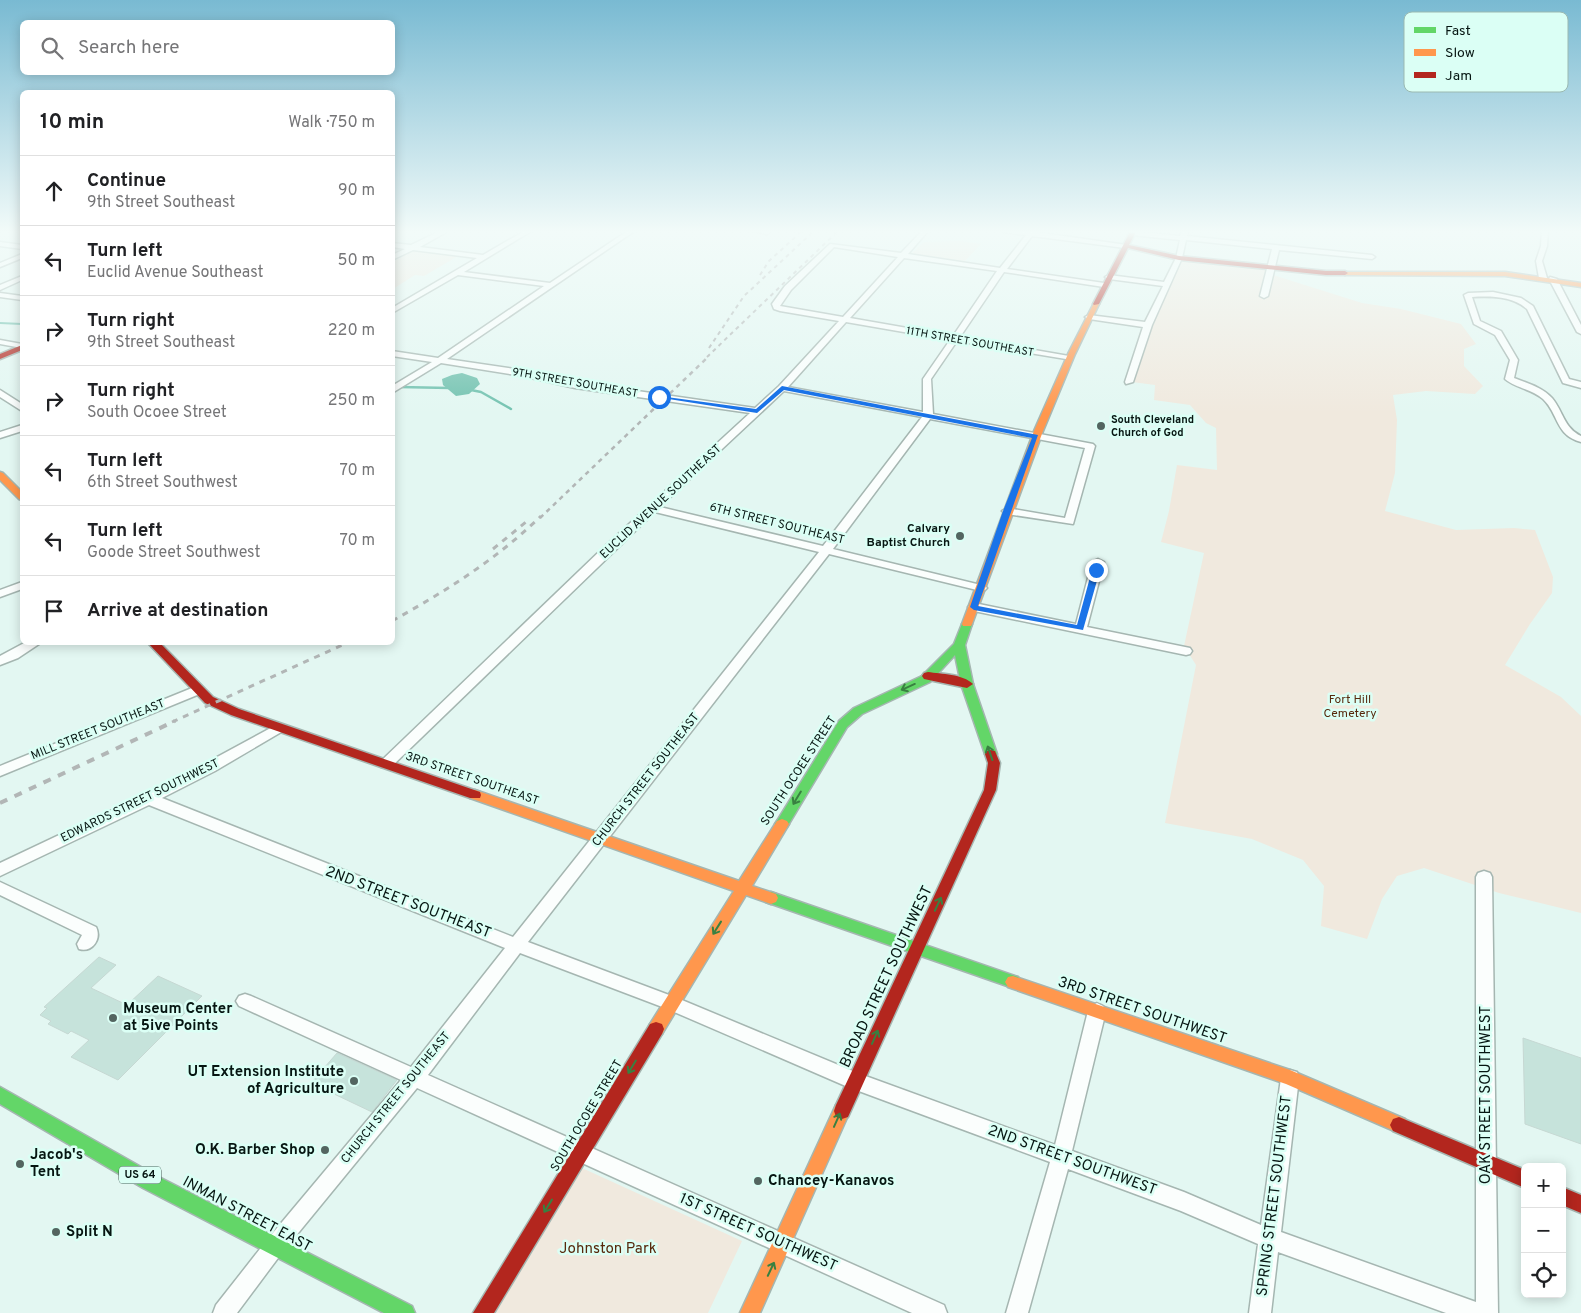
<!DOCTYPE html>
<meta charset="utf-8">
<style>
:root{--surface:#fff;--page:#f2f2f2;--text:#202124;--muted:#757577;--line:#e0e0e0}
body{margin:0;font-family:Overpass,sans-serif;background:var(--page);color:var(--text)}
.controls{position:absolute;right:15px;bottom:15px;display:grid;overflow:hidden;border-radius:8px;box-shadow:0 2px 12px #0003}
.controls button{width:45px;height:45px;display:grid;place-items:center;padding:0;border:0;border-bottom:1px solid var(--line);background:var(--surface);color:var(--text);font:25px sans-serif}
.stop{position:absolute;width:15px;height:15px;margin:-11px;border:4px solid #1a73e8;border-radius:50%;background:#fff}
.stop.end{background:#1a73e8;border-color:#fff;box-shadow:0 1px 5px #0008}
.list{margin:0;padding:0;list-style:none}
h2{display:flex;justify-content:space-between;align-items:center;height:65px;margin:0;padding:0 20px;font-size:21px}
h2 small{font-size:16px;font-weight:400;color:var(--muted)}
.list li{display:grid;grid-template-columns:32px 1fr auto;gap:15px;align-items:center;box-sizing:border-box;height:70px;padding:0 20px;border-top:1px solid var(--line)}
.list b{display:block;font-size:19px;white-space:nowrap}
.list p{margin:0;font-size:16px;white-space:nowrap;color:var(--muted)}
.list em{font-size:16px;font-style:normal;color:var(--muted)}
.icon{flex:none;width:28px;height:28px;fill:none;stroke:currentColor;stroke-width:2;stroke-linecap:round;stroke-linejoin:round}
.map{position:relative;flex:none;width:1581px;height:1313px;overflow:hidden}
.search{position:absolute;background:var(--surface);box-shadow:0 2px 12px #0003;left:20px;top:20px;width:375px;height:55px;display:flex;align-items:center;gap:12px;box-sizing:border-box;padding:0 18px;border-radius:8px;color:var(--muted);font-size:19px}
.panel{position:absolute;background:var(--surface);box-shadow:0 2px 12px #0003;left:20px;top:90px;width:375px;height:555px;border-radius:8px}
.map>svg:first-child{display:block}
</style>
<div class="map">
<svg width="1581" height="1313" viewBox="0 0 1581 1313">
<rect width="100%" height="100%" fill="#e3f7f2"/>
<path fill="#f0e9de" d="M961 241 981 244 965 261 911 254 924 242Z
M414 250 458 256 424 276 415 275 393 289V262Z
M1181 261 1273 269V275L1362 303 1401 309 1461 324 1476 344 1464 349V366L1483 386 1475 394 1426 391 1393 395 1397 420 1395 473 1385 511 1456 530 1514 528 1535 530 1553 577 1552 593 1530 624 1505 665 1561 697 1581 716V913L1499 893 1424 868 1397 876 1382 899 1367 939 1321 926 1324 886 1303 860 1252 839 1165 823 1196 665 1184 646 1204 553 1161 542 1169 511 1177 465 1217 470 1216 428 1206 423 1190 405 1154 400 1155 385 1132 382 1151 324Z
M582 1168 742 1241 708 1313H494Z"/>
<path fill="#73c2b0" d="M462 373 477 378 480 384 469 394 456 396 443 385 442 379 452 375Z"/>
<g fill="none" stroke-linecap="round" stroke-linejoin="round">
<path stroke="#73c2b0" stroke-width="2" d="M0 323 22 324"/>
<path stroke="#73c2b0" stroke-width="2.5" d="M399 387 450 388
M471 390 481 392 511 409"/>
</g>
<path fill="#c6e3db" stroke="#c6d8d3" d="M99 957 116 965 91 988 127 1005 158 976 202 996 118 1080 71 1057 89 1040 71 1031 68 1034 48 1024 51 1021 40 1015 47 1008 44 1007Z
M1523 1038 1581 1058V1144L1525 1124Z
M337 1053 397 1080 372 1112 311 1083Z"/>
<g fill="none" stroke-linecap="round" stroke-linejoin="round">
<defs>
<path id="street" d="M442 230H450L420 247 483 255 526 230H533L464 272 550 283 629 230H636L447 359 522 370 575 382 755 408 779 386 839 321 780 311 774 309 772 304 785 286 830 244 901 253 923 230H929L908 254 1000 268 1026 235 1004 232 1001 230 1029 231 1036 230 1035 232 1127 245V247L1125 248 1032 236 1007 269 1104 283 1108 285 1104 287 1004 272 960 337 1069 356H1072V360L957 341 931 379 933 414 1093 444 1095 446 1073 524 1007 514 1002 511 1007 508 1065 518 1085 448 930 419 833 549 985 586 987 588 985 590 981 591 829 554 528 942 677 998 860 1074 1055 1145 1088 1011 1091 1006 1097 1003 1103 1006 1106 1011 1072 1151 1184 1192 1261 1225 1281 1078 1283 1072 1290 1070 1297 1072 1299 1078 1281 1232 1476 1302V877L1478 873 1484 871 1490 873 1492 877 1498 1313H1446L1278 1252 1271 1313H1249L1258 1244 1181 1211 1068 1169 1028 1313H1006L1050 1162 848 1087 665 1008 520 953 428 1075 944 1305 947 1313H912L417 1088 281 1254 237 1313H213L216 1305 267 1240 401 1080 239 1006 236 1001 239 996 245 994 251 996 411 1067 505 948 149 805 0 876V863L171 782 278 724 283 725 285 728 283 731 215 771 162 798 513 937 819 552 655 512 391 767H381L379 764 381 761 604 547 750 413 575 388 522 376 441 363 392 393V386L432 362 392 356V351L438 358 544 286 458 275 392 313V308L477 258 413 250 392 260V255L405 249 392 247V243L411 245ZM834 247 898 257 843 317 780 306 791 290ZM904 258 997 271 953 336 850 318ZM846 322 950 340 923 379V412L788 387ZM784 391 922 417 823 546 660 507Z
M748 230H765L770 232 767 234Z
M1182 230H1188L1187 236 1372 255 1375 257 1372 259 1279 250 1268 296 1264 298 1260 296 1272 249 1186 240 1182 258 1152 325 1133 382 1126 384 1125 382 1143 327 1089 319 1085 317 1089 315 1145 322 1163 286 1109 279 1105 277 1109 275 1164 282 1176 258 1180 240 1132 235 1129 233 1132 231 1180 236Z
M1542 230H1548L1547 246 1542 261 1547 278 1543 280 1539 278 1536 261 1541 246Z
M0 242 22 245V249L0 246Z
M22 254V258L0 267V263Z
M22 276V280L0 290V285Z
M1550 277 1557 279 1581 325V334L1577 332 1549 279Z
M1493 292 1521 298 1533 306 1569 379 1581 382V388L1563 383 1527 309C1512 296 1491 296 1472 297L1480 321 1501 331 1518 360 1514 378C1527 383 1542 387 1552 398 1563 411 1564 428 1581 436V442C1555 435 1559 414 1543 399 1532 389 1515 388 1505 379L1510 360 1495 335 1474 324 1464 295 1468 293Z
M0 293 22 296V300L0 297Z
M0 340 22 344V348L0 344Z
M0 390 22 404V411L0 397Z
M22 425V431L0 438V432Z
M1098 559 1104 562 1087 627 1190 648 1192 651 1190 654 1186 655 974 611 968 607 974 603 1076 624 1092 562Z
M22 582V589L0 597V590Z
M26 642H42L18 658 0 665V656Z
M197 686 202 687 203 690 202 693 0 776V766Z
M0 882 96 927C102 939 92 953 79 949L77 944 82 935 0 895Z"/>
<path id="fast" d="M967 621 972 624 965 645 973 684 997 754 995 757H987L985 754 961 684 955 655 930 682 862 714 847 727 787 827 782 829 777 827 775 824 777 821 839 721 854 708 922 676 954 644 962 624Z
M771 892 1018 977 1021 982 1018 987 1013 988 766 902 764 898 766 894Z
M0 1087 155 1175 412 1306 415 1313H384L143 1188 0 1104Z"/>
<path id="slow" d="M1343 272H1505L1581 283V287L1505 276 1345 275 1342 273Z
M1094 303 1099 304 1075 354 1043 431 972 624 971 626H963L962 624 1034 431 1068 354Z
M0 472 3 473 22 492V500L19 499 0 480Z
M475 790 739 881 777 821 782 819 787 821 789 824 752 886 776 894 778 898 776 902 771 904 746 895 662 1034 656 1036 650 1034 648 1029 650 1024 734 891 470 798 469 795 470 792Z
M1013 976 1290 1070 1405 1119 1408 1125 1405 1131 1399 1133 1286 1084 1008 987 1005 982 1008 977Z
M842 1103 848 1105 850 1111 760 1313H740L836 1105Z"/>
<path id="jam" d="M1131 230H1137L1129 245 1179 256 1326 271H1345L1348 273 1345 275H1326L1179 260 1128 248 1099 304 1094 305 1093 304Z
M22 345V350L0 359V354Z
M147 642H159L213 697 239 709 480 792 481 795 480 798H470L231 715 205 703Z
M928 672C941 674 963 674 973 684L967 688 924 679 922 676 924 673Z
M991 750 995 751 1000 763 996 790 848 1117 842 1119 836 1117 834 1111 836 1105 984 790 988 763 985 754 987 751Z
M656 1022 662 1024 664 1029 662 1034 494 1313H473L650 1024Z
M1399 1117 1525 1170V1188L1393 1131 1390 1125 1393 1119Z
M1562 1187 1581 1195V1213L1562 1205Z"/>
</defs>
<use href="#street" stroke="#a5b6b1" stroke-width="3"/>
<use href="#fast" stroke="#a5b6b1" stroke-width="3"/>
<use href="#slow" stroke="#a5b6b1" stroke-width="3"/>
<use href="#jam" stroke="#a5b6b1" stroke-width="3"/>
<use href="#street" fill="#fbfefd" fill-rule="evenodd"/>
<use href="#fast" fill="#63d668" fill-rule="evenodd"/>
<use href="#slow" fill="#ff974d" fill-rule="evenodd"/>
<use href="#jam" fill="#b3261e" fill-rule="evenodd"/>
<path stroke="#b2b6b6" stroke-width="2" stroke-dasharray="4 4" stroke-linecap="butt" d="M760 275 769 261 803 230
M709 348 744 296 815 230
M707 357 839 230"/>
<path stroke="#b2b6b6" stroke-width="2.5" stroke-dasharray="4.5 4.5" stroke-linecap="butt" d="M540 518 709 356"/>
<path stroke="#b2b6b6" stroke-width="3" stroke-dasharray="6 6" stroke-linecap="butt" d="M493 549 526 522
M392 621C446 591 497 559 541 516
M172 722 349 642"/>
<path stroke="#b2b6b6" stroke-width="4" stroke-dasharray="8 8" stroke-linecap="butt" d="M0 803 175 721"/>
</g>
<defs><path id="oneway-shaft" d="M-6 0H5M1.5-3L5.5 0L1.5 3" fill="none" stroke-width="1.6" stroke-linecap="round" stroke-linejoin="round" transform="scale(1.25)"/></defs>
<g stroke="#398041">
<use href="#oneway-shaft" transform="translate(908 687) rotate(156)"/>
<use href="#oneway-shaft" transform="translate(990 753) rotate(-109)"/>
<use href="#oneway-shaft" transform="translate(797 798) rotate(121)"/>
<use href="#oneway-shaft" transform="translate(938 904) rotate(-65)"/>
<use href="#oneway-shaft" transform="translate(717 928) rotate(122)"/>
<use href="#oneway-shaft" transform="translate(875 1037) rotate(-66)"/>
<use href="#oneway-shaft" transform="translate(632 1067) rotate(121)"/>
<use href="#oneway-shaft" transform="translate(837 1120) rotate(-66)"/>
<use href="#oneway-shaft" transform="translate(548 1206) rotate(122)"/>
<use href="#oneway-shaft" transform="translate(771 1269) rotate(-65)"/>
</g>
<linearGradient id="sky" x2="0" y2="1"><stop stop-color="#79bad2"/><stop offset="0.56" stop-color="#f2fbf9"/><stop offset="1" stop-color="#f2fbf9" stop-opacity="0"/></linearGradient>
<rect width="1581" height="414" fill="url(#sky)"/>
<path fill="#1a73e8" d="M782 386 1038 435 978 606 1077 625 1092 570 1096 568 1100 570 1083 630 974 610 970 607 1003 511 1032 438 784 390 757 413 656 397 659 396 756 409Z"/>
<g fill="#536560" stroke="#dbfff5" stroke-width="2">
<circle cx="1101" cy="426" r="5"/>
<circle cx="960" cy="536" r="5"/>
<circle cx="113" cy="1018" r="5"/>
<circle cx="354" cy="1081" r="5"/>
<circle cx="325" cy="1150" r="5"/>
<circle cx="20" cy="1164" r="5"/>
<circle cx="758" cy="1181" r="5"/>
<circle cx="56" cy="1232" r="5"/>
</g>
<g text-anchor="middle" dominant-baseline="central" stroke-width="5" stroke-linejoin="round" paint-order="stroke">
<g font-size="11" fill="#061612" stroke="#dbfff5">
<text transform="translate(970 342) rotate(10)">11TH STREET SOUTHEAST</text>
<text transform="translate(575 383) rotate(10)">9TH STREET SOUTHEAST</text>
</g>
<g font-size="11" font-weight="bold" fill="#061612" stroke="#dbfff5" text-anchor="start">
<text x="1111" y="420">South Cleveland<tspan x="1111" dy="13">Church of God</tspan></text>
</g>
<rect fill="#dbfff5" stroke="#465c56" stroke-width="1" x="119" y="1166.5" width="42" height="17" rx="4"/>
<g font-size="11" font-weight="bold" fill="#061612">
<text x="140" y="1175">US 64</text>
</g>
<g font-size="12" fill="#061612" stroke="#dbfff5">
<text transform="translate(661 502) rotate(-43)">EUCLID AVENUE SOUTHEAST</text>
<text transform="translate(777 524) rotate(14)">6TH STREET SOUTHEAST</text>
<text transform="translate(98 730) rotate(-22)">MILL STREET SOUTHEAST</text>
<text transform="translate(799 771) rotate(-57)">SOUTH OCOEE STREET</text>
<text transform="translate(472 779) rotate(19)">3RD STREET SOUTHEAST</text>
<text transform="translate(646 780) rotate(-52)">CHURCH STREET SOUTHEAST</text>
<text transform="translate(140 801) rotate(-26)">EDWARDS STREET SOUTHWEST</text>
<text transform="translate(396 1098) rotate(-51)">CHURCH STREET SOUTHEAST</text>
<text transform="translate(587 1116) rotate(-59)">SOUTH OCOEE STREET</text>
</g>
<g font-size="12" font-weight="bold" fill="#061612" stroke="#dbfff5" text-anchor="end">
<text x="950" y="529">Calvary<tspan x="950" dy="14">Baptist Church</tspan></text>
</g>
<g font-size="12" fill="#57290c" stroke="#dbfff5">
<text x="1350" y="700">Fort Hill<tspan x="1350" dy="14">Cemetery</tspan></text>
</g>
<g font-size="15" fill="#061612" stroke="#dbfff5">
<text transform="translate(408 903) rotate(21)">2ND STREET SOUTHEAST</text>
<text transform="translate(887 977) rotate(-65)">BROAD STREET SOUTHWEST</text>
<text transform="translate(1142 1011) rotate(19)">3RD STREET SOUTHWEST</text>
<text transform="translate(1486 1095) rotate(-90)">OAK STREET SOUTHWEST</text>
<text transform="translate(1072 1161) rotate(20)">2ND STREET SOUTHWEST</text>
<text transform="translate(1275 1196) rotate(-83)">SPRING STREET SOUTHWEST</text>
<text transform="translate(247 1215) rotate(28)">INMAN STREET EAST</text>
<text transform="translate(758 1233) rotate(24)">1ST STREET SOUTHWEST</text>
</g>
<g font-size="15" font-weight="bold" fill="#061612" stroke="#dbfff5" text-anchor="start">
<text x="123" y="1009">Museum Center<tspan x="123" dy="17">at 5ive Points</tspan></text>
<text x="344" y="1072" text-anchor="end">UT Extension Institute<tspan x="344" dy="17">of Agriculture</tspan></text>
<text x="315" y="1150" text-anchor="end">O.K. Barber Shop</text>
<text x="30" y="1155">Jacob's<tspan x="30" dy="17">Tent</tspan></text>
<text x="768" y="1181">Chancey-Kanavos</text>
<text x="66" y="1232">Split N</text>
</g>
<g font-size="15" fill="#57290c" stroke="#dbfff5">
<text x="608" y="1249">Johnston Park</text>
</g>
</g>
<rect x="1404" y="12" width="164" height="80" rx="8" fill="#dbfff5" stroke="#9bb9b1" stroke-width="1"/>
<rect x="1414" y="27" width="22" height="6" fill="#63d668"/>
<rect x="1414" y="49" width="22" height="7" fill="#ff974d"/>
<rect x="1414" y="72" width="22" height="6" fill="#b3261e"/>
<g font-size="14" fill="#061612">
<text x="1445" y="35">Fast</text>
<text x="1445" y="57">Slow</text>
<text x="1445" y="80">Jam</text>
</g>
</svg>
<div class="controls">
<button>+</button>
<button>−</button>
<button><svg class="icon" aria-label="locate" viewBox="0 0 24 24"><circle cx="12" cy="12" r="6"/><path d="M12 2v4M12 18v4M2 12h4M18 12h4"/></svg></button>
</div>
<div class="stop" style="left:659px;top:397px"></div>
<div class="stop end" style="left:1096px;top:570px"></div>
<div class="search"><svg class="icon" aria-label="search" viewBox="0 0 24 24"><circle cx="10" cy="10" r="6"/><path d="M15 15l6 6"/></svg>Search here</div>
<section class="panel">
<h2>10 min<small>Walk · 750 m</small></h2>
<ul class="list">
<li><svg class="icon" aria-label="ahead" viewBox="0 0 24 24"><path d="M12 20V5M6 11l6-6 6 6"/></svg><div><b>Continue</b><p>9th Street Southeast</p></div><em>90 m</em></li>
<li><svg class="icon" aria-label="left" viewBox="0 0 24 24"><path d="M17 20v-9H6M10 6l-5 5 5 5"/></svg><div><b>Turn left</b><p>Euclid Avenue Southeast</p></div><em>50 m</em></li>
<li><svg class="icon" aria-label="right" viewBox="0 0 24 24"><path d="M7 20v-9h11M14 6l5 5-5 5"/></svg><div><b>Turn right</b><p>9th Street Southeast</p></div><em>220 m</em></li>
<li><svg class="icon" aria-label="right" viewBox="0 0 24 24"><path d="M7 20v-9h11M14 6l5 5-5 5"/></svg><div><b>Turn right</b><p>South Ocoee Street</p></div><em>250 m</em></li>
<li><svg class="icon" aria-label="left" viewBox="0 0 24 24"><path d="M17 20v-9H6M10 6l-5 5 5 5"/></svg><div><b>Turn left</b><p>6th Street Southwest</p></div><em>70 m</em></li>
<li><svg class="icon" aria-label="left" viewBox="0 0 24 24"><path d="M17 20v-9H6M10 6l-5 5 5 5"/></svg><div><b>Turn left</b><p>Goode Street Southwest</p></div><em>70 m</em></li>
<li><svg class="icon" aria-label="arrive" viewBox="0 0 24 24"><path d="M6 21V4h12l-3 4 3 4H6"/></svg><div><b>Arrive at destination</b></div></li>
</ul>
</section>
</div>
